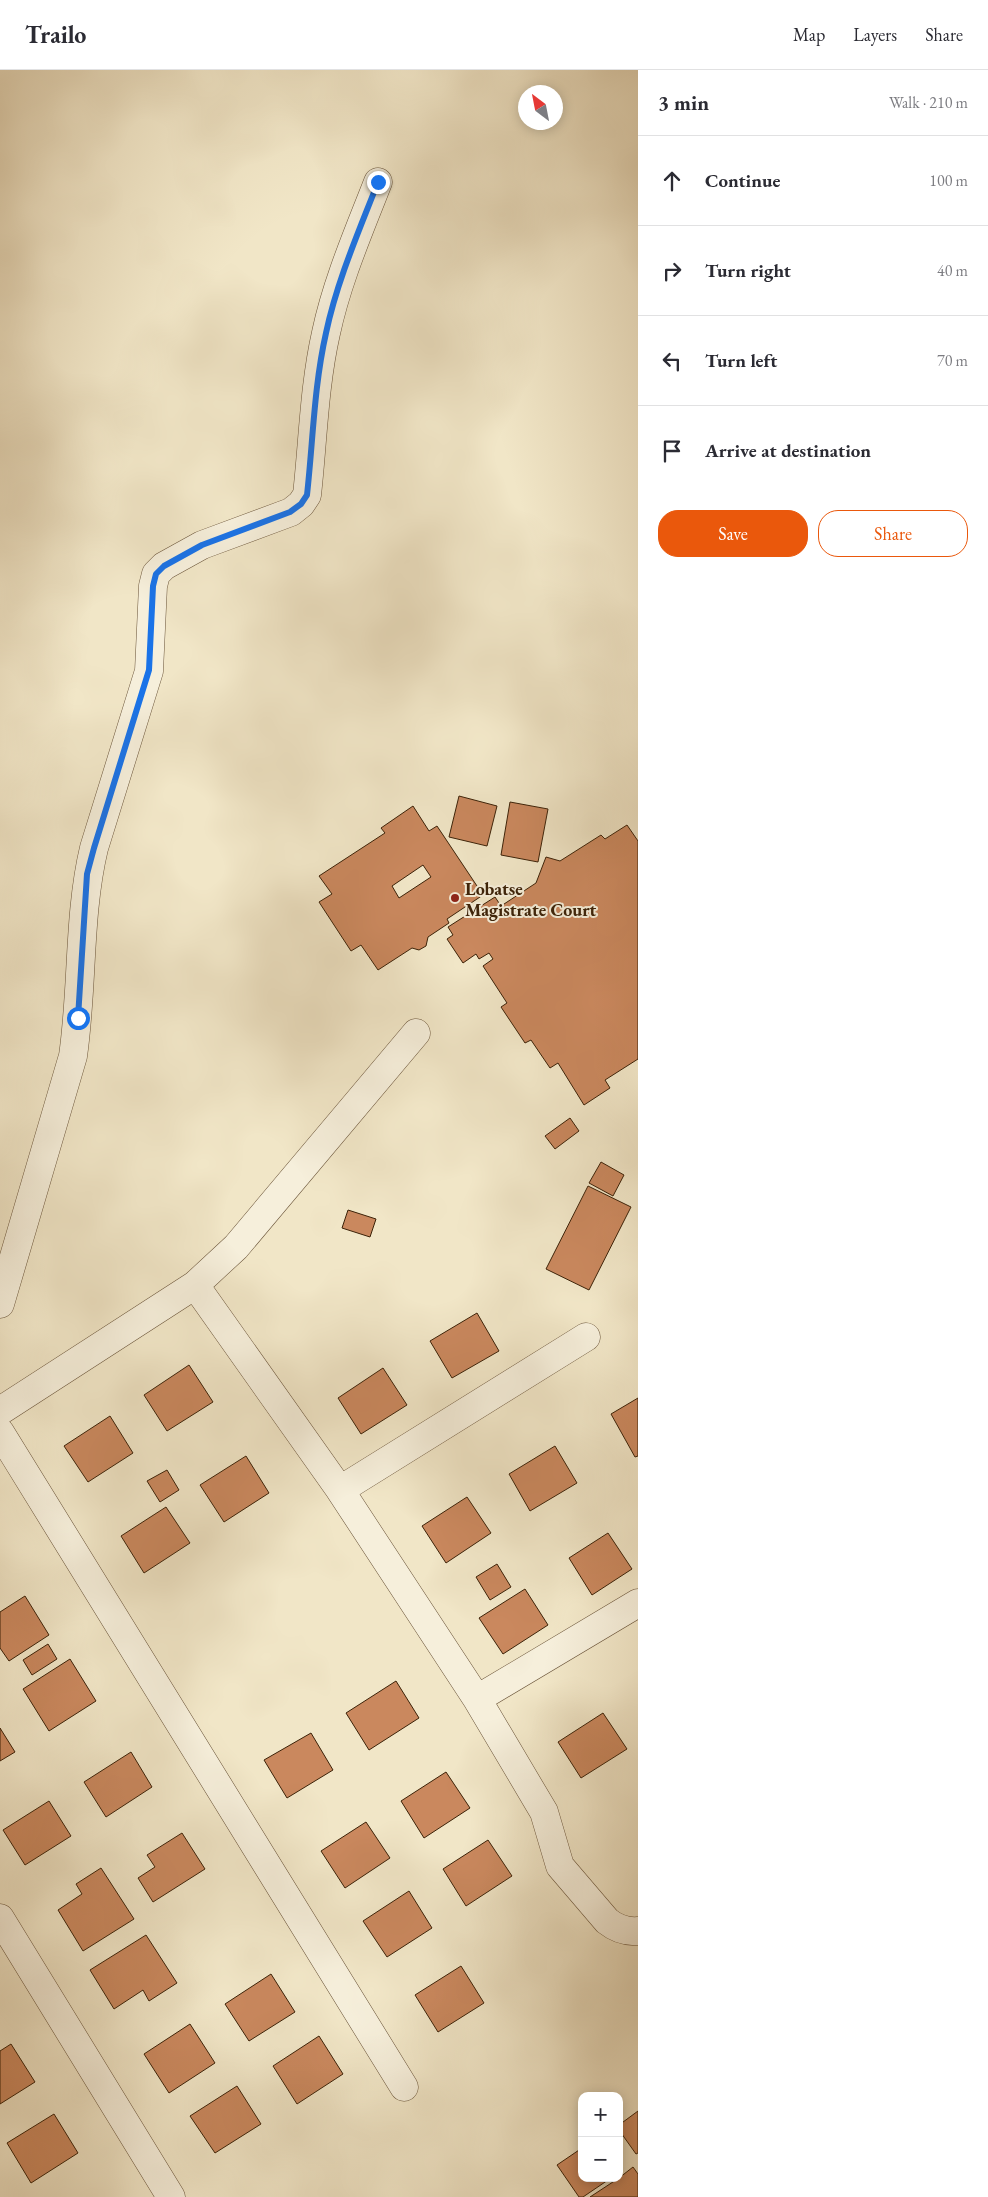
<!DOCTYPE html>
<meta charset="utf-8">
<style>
:root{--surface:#fff;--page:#f2f2f3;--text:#2b2b33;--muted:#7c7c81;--line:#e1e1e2;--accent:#ea580c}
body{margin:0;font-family:"EB Garamond",serif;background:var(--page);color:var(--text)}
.controls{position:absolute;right:15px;bottom:15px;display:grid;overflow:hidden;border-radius:10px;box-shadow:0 2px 12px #0003}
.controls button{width:45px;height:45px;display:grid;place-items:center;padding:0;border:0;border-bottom:1px solid var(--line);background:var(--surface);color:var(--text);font:25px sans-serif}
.compass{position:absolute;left:518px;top:15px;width:45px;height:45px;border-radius:50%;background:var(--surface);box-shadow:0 2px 12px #0003;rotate:328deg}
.stop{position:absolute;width:15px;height:15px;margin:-11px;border:4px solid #1a73e8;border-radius:50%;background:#fff}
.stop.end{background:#1a73e8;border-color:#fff;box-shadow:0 1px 5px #0008}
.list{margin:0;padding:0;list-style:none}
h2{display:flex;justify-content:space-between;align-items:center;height:65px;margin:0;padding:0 20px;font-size:21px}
h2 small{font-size:16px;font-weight:400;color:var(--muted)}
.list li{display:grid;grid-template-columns:32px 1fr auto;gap:15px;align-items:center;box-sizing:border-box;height:90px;padding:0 20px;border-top:1px solid var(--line)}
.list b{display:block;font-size:19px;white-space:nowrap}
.list em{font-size:16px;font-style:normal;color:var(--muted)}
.actions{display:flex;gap:10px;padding:15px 20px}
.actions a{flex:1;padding:11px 0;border:1px solid var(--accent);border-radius:20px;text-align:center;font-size:18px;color:var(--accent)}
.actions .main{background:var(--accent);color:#fff}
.icon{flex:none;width:28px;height:28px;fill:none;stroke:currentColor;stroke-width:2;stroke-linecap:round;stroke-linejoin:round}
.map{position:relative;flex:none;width:638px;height:2127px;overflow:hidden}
header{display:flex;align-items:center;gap:30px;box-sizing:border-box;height:70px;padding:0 25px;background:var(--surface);border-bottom:1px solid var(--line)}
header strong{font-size:24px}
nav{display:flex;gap:28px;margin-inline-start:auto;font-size:18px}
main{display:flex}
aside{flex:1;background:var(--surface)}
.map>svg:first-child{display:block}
</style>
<header>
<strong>Trailo</strong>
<nav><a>Map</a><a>Layers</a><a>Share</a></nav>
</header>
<main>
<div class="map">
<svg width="638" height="2127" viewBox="0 0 638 2127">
<rect width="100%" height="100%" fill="#f1e6c7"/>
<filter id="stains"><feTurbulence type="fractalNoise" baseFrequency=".004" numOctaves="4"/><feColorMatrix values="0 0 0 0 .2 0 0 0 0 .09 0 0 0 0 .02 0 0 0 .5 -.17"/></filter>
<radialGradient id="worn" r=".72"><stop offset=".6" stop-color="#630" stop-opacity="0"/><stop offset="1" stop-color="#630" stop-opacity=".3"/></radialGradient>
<path fill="#ca885e" stroke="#3c2208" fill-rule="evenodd" d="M459 726 497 736 487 776 449 767Z
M510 732 548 739 538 792 501 785Z
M413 736 429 761 437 756 483 825 447 849 449 853 428 867 426 876 419 880 412 878 378 900 361 875 351 881 319 832 332 824 319 806 385 763 381 758ZM423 795 431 807 399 828 392 816Z
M627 755 638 771V989L605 1010 610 1018 584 1035 558 993 550 998 531 970 525 973 501 937 507 933 483 896 493 889 489 883 479 889 476 884 463 893 447 869 453 865 448 857 495 827 501 836 536 813 546 787 560 791 601 765 605 769Z
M570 1048 579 1061 555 1079 545 1066Z
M601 1092 624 1105 613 1126 589 1113Z
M588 1116 631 1137 589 1220 546 1199Z
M348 1140 376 1149 370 1167 342 1158Z
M477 1243 499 1281 452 1308 430 1271Z
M189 1295 213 1332 167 1361 144 1325Z
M383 1298 407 1335 361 1364 338 1328Z
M638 1328V1386L635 1387 611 1344Z
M110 1346 133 1383 88 1412 64 1376Z
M555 1376 577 1413 530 1441 509 1404Z
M246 1386 269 1423 224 1452 200 1415Z
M167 1400 179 1420 160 1432 147 1411Z
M467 1427 491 1463 446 1493 422 1456Z
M166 1437 190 1473 144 1503 121 1466Z
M608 1463 632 1499 592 1525 569 1488Z
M497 1494 511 1517 490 1530 476 1507Z
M525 1519 548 1555 503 1584 479 1548Z
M25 1526 49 1565 9 1591 0 1578V1542Z
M48 1574 57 1589 32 1605 23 1590Z
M70 1589 96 1631 49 1661 23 1619Z
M396 1611 419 1648 369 1680 346 1643Z
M603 1643 627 1679 581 1708 558 1672Z
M0 1658 15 1682 0 1691Z
M311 1663 333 1700 287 1728 264 1690Z
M131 1682 152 1717 106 1747 84 1712Z
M446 1702 470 1738 424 1768 401 1731Z
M49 1731 71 1766 25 1795 3 1760Z
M366 1752 390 1788 345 1818 321 1781Z
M182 1763 205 1799 153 1832 138 1808 155 1797 147 1785Z
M488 1770 512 1806 466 1836 443 1799Z
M101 1798 134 1849 83 1881 58 1840 82 1824 76 1814Z
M409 1821 432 1858 387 1887 363 1851Z
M146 1865 177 1913 149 1931 143 1920 114 1939 90 1900Z
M461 1896 484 1933 438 1962 415 1925Z
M271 1904 295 1942 249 1971 225 1934Z
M190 1954 215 1993 169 2023 144 1984Z
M319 1966 343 2004 297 2034 273 1996Z
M11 1974 35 2012 0 2034V1981Z
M237 2016 261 2054 215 2083 190 2046Z
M638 2041V2083L636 2084 619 2060V2055Z
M54 2044 78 2083 31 2113 7 2073Z
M582 2078V2108H611L583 2127H579L557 2095Z
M633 2097 638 2104V2127H590L619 2108Z"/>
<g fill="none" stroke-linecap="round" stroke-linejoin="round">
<defs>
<path id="minor" d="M195 1215 340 1420 477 1629 544 1742 560 1796 607 1851C617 1859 626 1862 638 1861
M0 1234 73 986C83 917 78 845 94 778L149 601 153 516 156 504 164 496 202 475 291 442 301 434 307 425C313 371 314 316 326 263 337 211 359 161 378 112
M0 1341 195 1215 236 1177 416 963
M0 1362 404 2017
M340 1420 586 1267
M477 1629 638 1533
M0 1848 171 2127"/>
</defs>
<use href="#minor" stroke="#695338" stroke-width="29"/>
<use href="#minor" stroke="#f6efdb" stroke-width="28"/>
</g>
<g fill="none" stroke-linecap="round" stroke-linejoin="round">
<path stroke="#1a73e8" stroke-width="6" d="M78 948 87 804 94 778 149 600 153 516 156 504 164 496 202 475 290 442 301 434 307 425C313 371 314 316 326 263 337 211 359 161 378 112"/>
</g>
<circle fill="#8f2418" stroke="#f6efdb" stroke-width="2" cx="455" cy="828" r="5"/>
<g text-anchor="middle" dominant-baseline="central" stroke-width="4" stroke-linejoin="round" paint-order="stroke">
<g font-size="18" font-weight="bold" fill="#3c2208" stroke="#f6efdb" text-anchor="start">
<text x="465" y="818">Lobatse<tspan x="465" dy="21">Magistrate Court</tspan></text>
</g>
</g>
<rect width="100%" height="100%" filter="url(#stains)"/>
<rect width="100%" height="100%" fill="url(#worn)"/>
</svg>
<div class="controls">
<button>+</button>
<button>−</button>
</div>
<svg class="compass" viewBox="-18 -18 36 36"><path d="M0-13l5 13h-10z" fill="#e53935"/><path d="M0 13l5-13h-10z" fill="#7c7c81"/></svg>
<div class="stop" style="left:78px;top:948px"></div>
<div class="stop end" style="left:378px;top:112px"></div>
</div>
<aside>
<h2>3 min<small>Walk · 210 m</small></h2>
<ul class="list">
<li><svg class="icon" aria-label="ahead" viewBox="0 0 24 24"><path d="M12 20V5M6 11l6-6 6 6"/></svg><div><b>Continue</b></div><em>100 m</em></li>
<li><svg class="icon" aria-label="right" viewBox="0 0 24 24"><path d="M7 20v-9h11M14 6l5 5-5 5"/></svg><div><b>Turn right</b></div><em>40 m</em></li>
<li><svg class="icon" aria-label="left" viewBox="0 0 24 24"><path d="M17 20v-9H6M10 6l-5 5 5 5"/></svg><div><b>Turn left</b></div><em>70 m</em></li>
<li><svg class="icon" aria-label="arrive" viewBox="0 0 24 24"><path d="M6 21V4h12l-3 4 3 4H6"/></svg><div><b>Arrive at destination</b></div></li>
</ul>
<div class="actions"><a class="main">Save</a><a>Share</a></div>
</aside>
</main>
